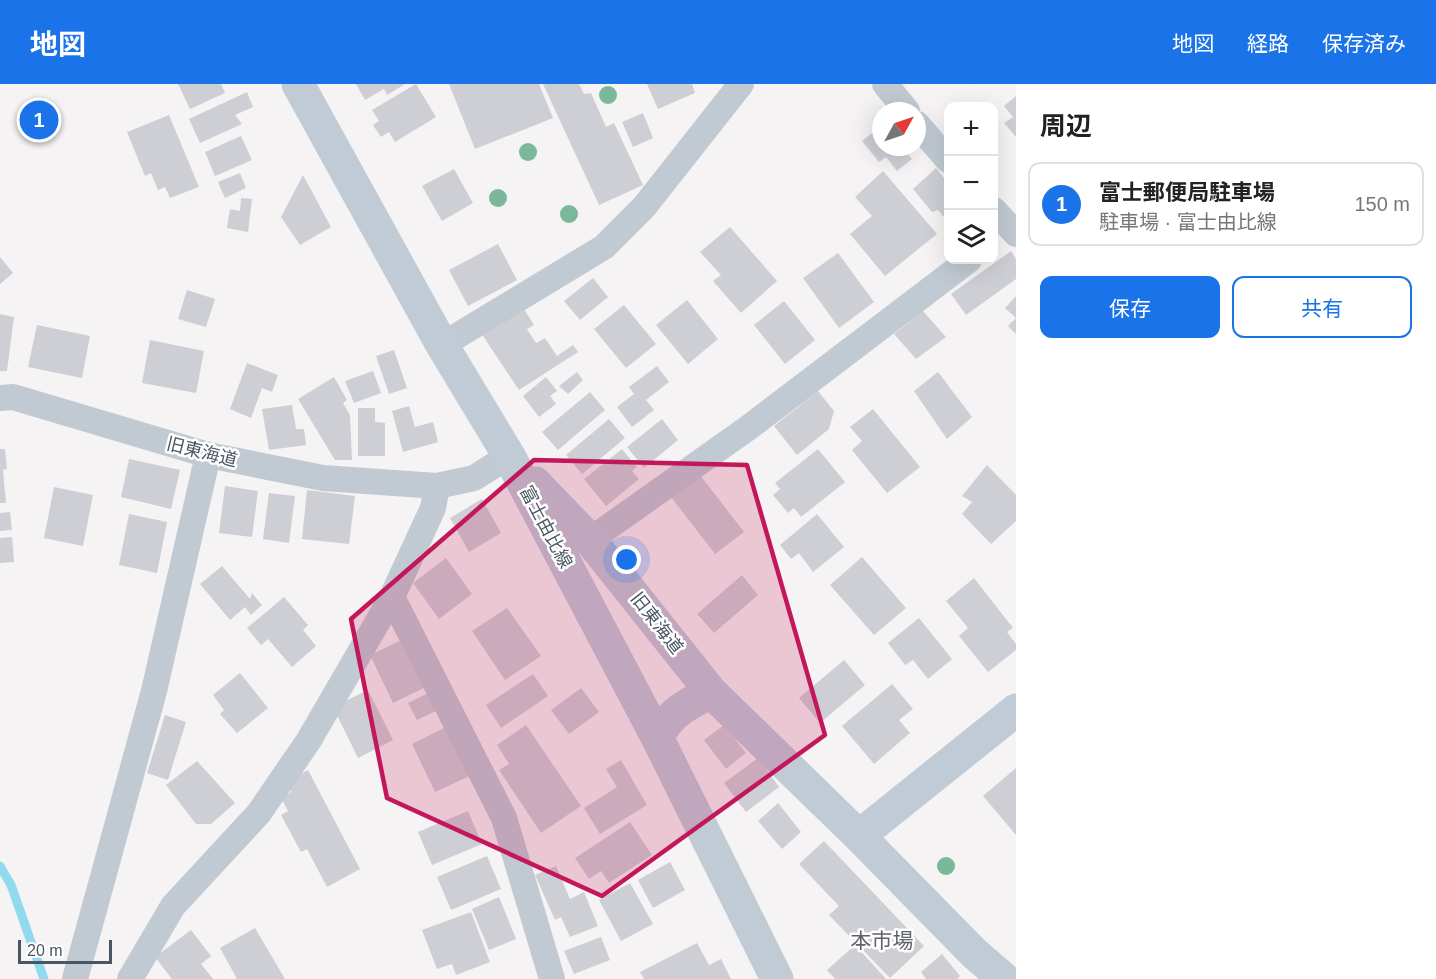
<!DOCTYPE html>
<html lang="ja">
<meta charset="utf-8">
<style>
:root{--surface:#fff;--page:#f6f6f6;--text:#222;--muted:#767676;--line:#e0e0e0;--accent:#1a73e8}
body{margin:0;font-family:Arial,"Noto Sans JP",sans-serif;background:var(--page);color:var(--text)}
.controls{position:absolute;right:18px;top:18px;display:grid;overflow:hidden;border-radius:12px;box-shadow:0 6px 24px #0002}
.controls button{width:54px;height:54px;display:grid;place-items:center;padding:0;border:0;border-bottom:2px solid var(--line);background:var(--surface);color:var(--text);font:30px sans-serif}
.compass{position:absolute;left:872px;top:18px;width:54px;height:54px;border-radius:50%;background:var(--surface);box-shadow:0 6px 24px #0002;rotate:50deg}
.scale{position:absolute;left:18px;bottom:15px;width:94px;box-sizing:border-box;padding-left:6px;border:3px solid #4a5661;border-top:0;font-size:16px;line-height:21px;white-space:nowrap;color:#4a5661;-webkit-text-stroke:4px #fff;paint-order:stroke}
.you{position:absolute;left:627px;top:476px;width:21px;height:21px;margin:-15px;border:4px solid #fff;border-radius:50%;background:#1a73e8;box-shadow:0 0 0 9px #1a73e833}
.badge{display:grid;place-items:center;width:39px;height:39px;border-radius:50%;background:var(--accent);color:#fff;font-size:20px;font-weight:700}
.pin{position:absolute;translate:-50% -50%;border:3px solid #fff;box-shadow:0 2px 6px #0006}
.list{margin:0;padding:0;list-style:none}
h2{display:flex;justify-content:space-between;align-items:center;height:78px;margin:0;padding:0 24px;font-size:26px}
h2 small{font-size:20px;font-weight:400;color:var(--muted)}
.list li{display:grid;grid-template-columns:39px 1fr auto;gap:18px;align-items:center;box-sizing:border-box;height:84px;margin:0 12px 12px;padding:0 12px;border:2px solid var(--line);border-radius:12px}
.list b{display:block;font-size:22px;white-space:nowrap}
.list p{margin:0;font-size:20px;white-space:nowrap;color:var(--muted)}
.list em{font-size:20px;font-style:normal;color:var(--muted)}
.actions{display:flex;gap:12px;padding:18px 24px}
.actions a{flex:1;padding:14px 0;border:2px solid var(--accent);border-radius:12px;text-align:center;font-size:21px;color:var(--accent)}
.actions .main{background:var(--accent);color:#fff}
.icon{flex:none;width:33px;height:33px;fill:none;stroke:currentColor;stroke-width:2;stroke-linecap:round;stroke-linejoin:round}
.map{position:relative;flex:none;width:1016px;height:895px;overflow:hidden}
header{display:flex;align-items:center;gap:36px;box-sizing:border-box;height:84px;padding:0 30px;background:var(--accent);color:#fff}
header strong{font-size:28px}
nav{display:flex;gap:33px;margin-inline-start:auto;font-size:21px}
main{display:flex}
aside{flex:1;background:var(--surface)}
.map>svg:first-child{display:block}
</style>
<header>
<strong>地図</strong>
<nav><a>地図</a><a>経路</a><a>保存済み</a></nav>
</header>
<main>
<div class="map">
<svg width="1016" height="895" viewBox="0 0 1016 895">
<rect width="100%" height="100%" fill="#f5f3f3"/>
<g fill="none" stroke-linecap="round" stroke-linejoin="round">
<path stroke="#90daee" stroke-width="9" d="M0 782 11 801 44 895"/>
</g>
<path fill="#cdcfd5" d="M178 0H221L225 9 190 25Z
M356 0H405L387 11 384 5 365 16Z
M416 0 436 33 395 58 389 48 381 53 373 41 379 37 372 26Z
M449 0H539L553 34 475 65Z
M543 0H579L584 10 591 9 606 43 614 39 643 101 599 121Z
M647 0H692L695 9 658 25Z
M247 8 253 23 235 31 242 40 200 59 189 35Z
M1016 12V53L1004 39 1013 33 1004 22Z
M643 29 653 54 633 63 622 38Z
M169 31 199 103 170 114 165 103 158 106 151 89 145 92 127 48Z
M881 42V63H902L912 75 897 87 886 73 879 78 862 57Z
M241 52 252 76 215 92 205 68Z
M936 84 948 99V138L938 126 932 128 913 105Z
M454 85 473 119 442 137 422 102Z
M883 87 937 150 885 192 850 150 872 132 855 113Z
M240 89 246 104 225 114 218 98Z
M303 91 331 143 300 161 281 133Z
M241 114 252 115 248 148 227 144 230 125 240 127Z
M730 143 777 197 741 229 713 197 721 191 700 168Z
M498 160 517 196 468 222 449 186Z
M1011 167 1016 175V195L966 231 951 210Z
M838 169 874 218 839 244 803 194Z
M0 173 13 189 0 200Z
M593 194 608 213 580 236 564 217Z
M187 206 215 215 206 243 178 235Z
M1016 212V250L1008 242 1016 234 1005 224Z
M687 216 718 255 688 280 656 241Z
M784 217 815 256 785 280 754 241Z
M624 221 656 260 626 284 594 245Z
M522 222 534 241 527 245 536 259 545 254 557 272 573 261 578 268 519 306 481 249Z
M923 227 946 253 916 275 894 250Z
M0 230 14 233 7 287H0Z
M37 241 90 252 82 294 28 283Z
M150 256 204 267 196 309 142 299Z
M394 266 407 304 389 310 376 272Z
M247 279 278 291 272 308 262 304 251 334 230 325Z
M657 282 669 298 646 316 654 326 632 343 617 323 634 310 629 303Z
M373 287 381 309 354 319 345 297Z
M577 288 583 296 568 310 559 302Z
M938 288 972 333 947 355 914 307Z
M334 293 347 316 343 319 350 331 352 376H335L298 315Z
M546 293 557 307 550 312 556 320 539 333 523 312Z
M818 307 834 327 829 345 797 371 774 342Z
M590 308 605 326 558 366 542 348Z
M292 321 296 345H304L306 361 269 366 262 325Z
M409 322 415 343 433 338 438 358 403 368 392 327Z
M358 324H375V338L385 339V372H358Z
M873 325 920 383 887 409 852 366 862 357 850 343Z
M609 335 625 354 582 390 566 371Z
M662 335 678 356 644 384 627 363Z
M0 365H5L7 385 3 386 6 419H0Z
M622 365 637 383 632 387 639 395 606 422 584 395Z
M818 365 845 398 801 433 794 424 788 429 773 411 780 405 775 399Z
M129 375 180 386 171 425 121 413Z
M987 381 1016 411V437L991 460 962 430 972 418 962 412Z
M700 391 744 448 715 470 671 413Z
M225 402 258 407 252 453 219 449Z
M54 403 93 411 83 462 44 454Z
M307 406 355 412 349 460 302 455Z
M269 409 295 412 289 459 263 455Z
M482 415 501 449 469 468 450 434Z
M10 428 12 446 0 447V429Z
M129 430 167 438 157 489 119 481Z
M817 430 844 463 813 488 799 469 791 475 780 461Z
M12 453 14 478 0 479V454Z
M862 473 906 524 874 551 830 501Z
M446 474 472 510 439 535 413 499Z
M222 482 250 515 252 509 262 521 251 531 245 523 230 536 200 500Z
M742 491 758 511 714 549 697 530Z
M974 494 1013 544 1007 548 1016 560V566L988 588 959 552 968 544 946 517Z
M284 513 308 541 303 546 316 562 292 583 268 555 261 561 247 544Z
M507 524 541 572 505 596 472 547Z
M919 534 952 575 928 595 913 576 905 581 888 559Z
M404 555 426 603 393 619 370 571Z
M844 576 865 601 820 639 799 614Z
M240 589 268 624 237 649 220 630 224 626 213 611Z
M533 590 548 612 501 644 486 621Z
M892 600 913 625 899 636 910 649 874 680 842 642Z
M581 604 599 628 569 650 551 626Z
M368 606 393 656 358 674 333 623Z
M432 607 440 625 417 636 408 619Z
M165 631 186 638 168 696 147 689Z
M450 641 474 690 435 708 412 660Z
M526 641 581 722 541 749 499 686 509 680 497 661Z
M724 641 746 669 726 685 704 656Z
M758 674 779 703 746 728 724 699Z
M621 676 647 721 600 750 584 724 617 703 606 685Z
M197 677 235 719 211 740H196L166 701Z
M1016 684V751L983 712Z
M308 686 360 785 327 803 307 765 301 768 281 731 288 727 281 714 291 708 286 698Z
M778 719 801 748 782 765 758 737Z
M468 727 482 760 432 781 418 748Z
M630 738 652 771 609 799 601 787 589 795 575 774Z
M824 757 924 862 890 894 829 831 839 822 799 780Z
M487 772 501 805 451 826 437 793Z
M670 778 685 806 653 824 638 796Z
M556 782 570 815 584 808 598 842 570 853 561 833 555 836 535 791Z
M630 799 653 840 621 857 599 816Z
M499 813 516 855 489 866 472 825Z
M471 828 490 878 456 891 452 880 437 885 422 846Z
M255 844 285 895H237L220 864Z
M191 846 211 872 201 880 213 895H172L155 873Z
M601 853 610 876 574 890 564 867Z
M697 859 709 881 721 875 731 895H644L640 888Z
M855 861 886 895H835L827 886Z
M942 870 960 892 957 895H926L921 888Z"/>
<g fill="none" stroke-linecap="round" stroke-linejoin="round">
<path stroke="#c1cad2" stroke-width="26" d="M885 0 907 27
M917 40 948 76
M994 126 1016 150
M442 261 604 163 644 123 741 0
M0 314 13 313 208 371 323 394 437 402 474 394 509 372
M590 456 748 344 969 176
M392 513 504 734 552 895
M75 895 154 607 208 371
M130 895 173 822 259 729 309 656 392 513 433 424 437 402"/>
<path stroke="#c1cbd6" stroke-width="33" d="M298 0 442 261 509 372 657 653 777 895
M535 399 590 456 711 608 859 752 974 869 1004 895
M657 653C673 626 685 622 711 608
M859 752 1016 626"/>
</g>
<g fill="#7bb799">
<circle cx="608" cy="11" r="9"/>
<circle cx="528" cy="68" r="9"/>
<circle cx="498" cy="114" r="9"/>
<circle cx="569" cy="130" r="9"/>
<circle cx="946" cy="782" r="9"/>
</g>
<path fill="#c2185b" fill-opacity="0.2" stroke="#c2185b" stroke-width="4.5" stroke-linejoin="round" d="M534 376 747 381 825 651 602 812 387 714 351 535Z"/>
<g text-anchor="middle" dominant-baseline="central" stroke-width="5" stroke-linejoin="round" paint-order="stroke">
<g font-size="18" fill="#4a5661" stroke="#fff">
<text transform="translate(202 368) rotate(14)">旧東海道</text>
<text transform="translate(546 443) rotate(62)">富士由比線</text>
<text transform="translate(657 539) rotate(52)">旧東海道</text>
</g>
<g font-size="21" fill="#5f6368" stroke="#fff">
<text x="882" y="856">本市場</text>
</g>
</g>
</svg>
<div class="controls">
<button>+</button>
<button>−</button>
<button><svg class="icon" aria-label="layers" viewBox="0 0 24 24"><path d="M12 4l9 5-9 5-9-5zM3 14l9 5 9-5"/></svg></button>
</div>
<svg class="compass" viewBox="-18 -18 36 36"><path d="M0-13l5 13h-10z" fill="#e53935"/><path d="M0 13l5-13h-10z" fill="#767676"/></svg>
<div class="scale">20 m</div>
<div class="you"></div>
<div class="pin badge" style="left:39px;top:36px">1</div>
</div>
<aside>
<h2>周辺<small></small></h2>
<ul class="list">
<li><span class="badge">1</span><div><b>富士郵便局駐車場</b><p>駐車場 · 富士由比線</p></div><em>150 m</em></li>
</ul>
<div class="actions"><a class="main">保存</a><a>共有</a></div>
</aside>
</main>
